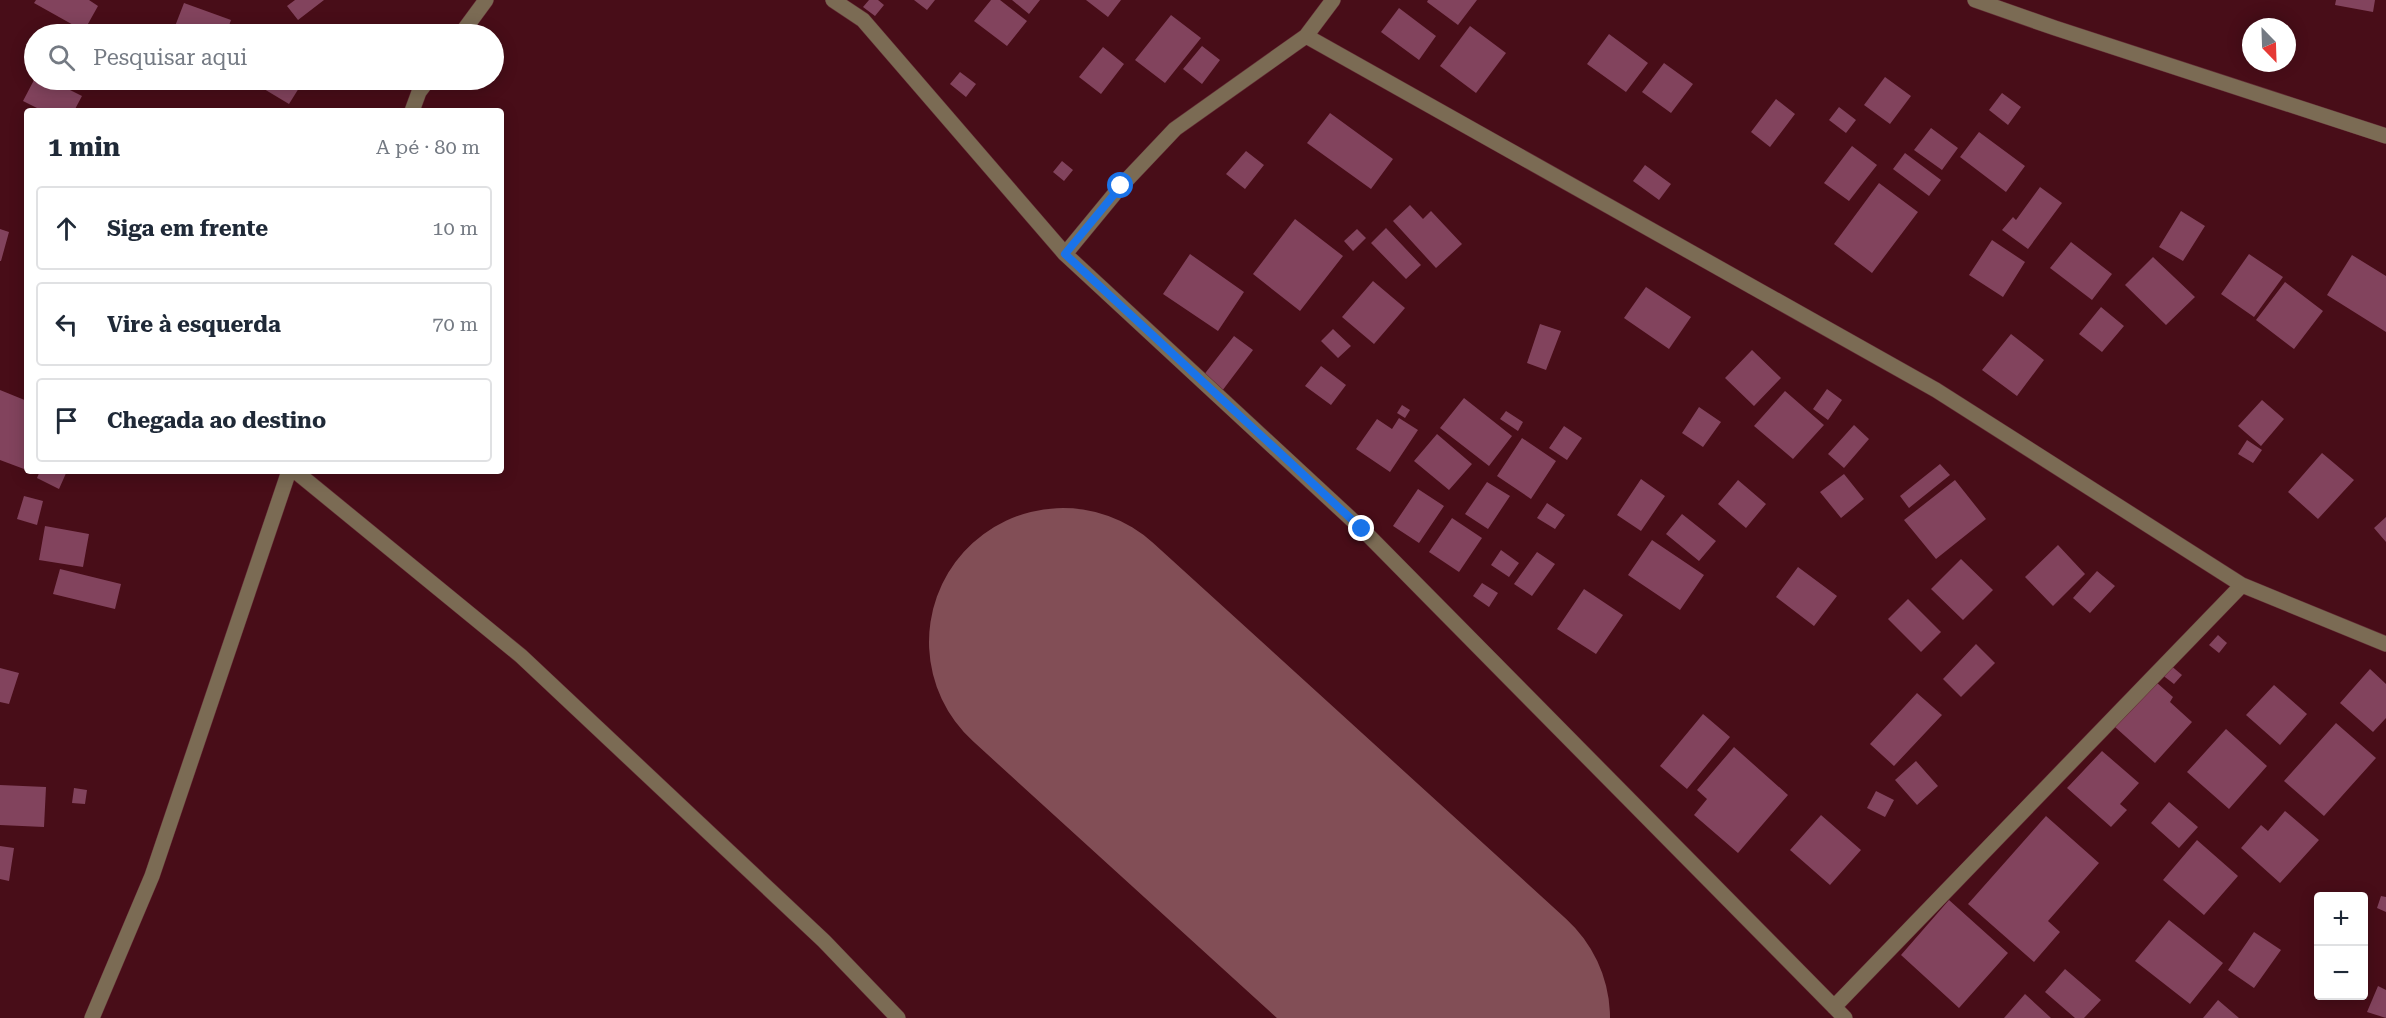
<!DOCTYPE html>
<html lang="pt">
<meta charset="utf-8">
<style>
:root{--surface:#fff;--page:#f6f6f7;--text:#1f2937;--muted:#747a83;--line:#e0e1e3}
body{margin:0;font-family:"Roboto Serif",serif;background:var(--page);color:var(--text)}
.controls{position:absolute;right:18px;bottom:18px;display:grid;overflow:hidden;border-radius:6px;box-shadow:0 3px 15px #0003}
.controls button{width:54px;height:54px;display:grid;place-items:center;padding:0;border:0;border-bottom:2px solid var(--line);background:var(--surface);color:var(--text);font:30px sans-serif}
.compass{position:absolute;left:2242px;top:18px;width:54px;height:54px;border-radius:50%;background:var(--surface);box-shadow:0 3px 15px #0003;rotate:157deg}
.stop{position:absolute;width:18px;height:18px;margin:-14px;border:4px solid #1a73e8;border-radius:50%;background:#fff}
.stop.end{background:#1a73e8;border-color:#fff;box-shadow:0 2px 6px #0008}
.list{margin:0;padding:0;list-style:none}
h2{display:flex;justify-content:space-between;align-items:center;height:78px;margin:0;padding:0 24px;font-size:26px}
h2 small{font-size:20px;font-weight:400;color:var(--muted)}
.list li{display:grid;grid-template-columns:39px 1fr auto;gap:18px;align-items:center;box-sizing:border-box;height:84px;margin:0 12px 12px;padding:0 12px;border:2px solid var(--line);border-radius:6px}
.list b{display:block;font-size:22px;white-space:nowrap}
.list em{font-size:20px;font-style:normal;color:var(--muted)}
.icon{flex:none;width:33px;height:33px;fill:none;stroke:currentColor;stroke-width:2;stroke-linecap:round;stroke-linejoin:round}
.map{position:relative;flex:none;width:2386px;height:1018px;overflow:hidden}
.search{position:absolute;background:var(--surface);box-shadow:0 3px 15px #0003;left:24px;top:24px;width:480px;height:66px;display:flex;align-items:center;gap:15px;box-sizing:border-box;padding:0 21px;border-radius:33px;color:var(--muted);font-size:22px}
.panel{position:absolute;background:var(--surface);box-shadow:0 3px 15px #0003;left:24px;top:108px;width:480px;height:366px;border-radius:6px}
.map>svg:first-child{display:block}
</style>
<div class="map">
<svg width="2386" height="1018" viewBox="0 0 2386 1018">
<rect width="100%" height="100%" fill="#480d18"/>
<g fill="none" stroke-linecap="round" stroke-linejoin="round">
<path stroke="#824e56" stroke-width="268" d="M1063 642 1476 1018"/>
</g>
<path fill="#82435d" d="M36 0H89L98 6 84 31 34 3Z
M295 0H324L298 20 287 6Z
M869 0H878L884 5 875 16 863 7Z
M914 0H935L927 10Z
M991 0H1000L1027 21 1007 46 974 21Z
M1012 0H1040L1029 14Z
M1086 0H1121L1108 17Z
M1428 0H1477L1458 25 1427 2Z
M2336 0H2375L2373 12 2335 5Z
M184 3 231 20 226 34H172Z
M1399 8 1436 36 1419 60 1381 32Z
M1171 15 1201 38 1165 83 1135 60Z
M274 25 291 34H268Z
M1470 26 1506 53 1476 93 1440 66Z
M1609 34 1648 63 1626 92 1587 64Z
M1202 46 1220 60 1202 84 1183 69Z
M1103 47 1124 64 1101 94 1079 77Z
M1664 63 1693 84 1671 113 1642 92Z
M960 72 976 84 966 97 950 84Z
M1885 77 1911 96 1890 124 1864 105Z
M34 80H50L82 96 74 111H43L23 101Z
M249 80H304L289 104Z
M2002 93 2021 107 2008 125 1989 110Z
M1776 99 1795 114 1770 147 1751 132Z
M1839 107 1856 120 1846 133 1829 120Z
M1330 113 1393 159 1371 189 1307 143Z
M1931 128 1958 148 1942 170 1914 150Z
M1979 132 2025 166 2006 192 1960 157Z
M1852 146 1877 165 1849 201 1824 183Z
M1246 151 1264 165 1245 189 1226 174Z
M1905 153 1941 180 1929 196 1893 169Z
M1062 161 1073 170 1064 181 1053 172Z
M1645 165 1671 184 1659 200 1633 181Z
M1879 183 1918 212 1872 273 1834 244Z
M2040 187 2062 203 2028 249 2002 230 2013 217 2016 220Z
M1410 205 1423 219 1431 211 1462 244 1436 268 1393 221Z
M2181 211 2205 226 2183 261 2159 247Z
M1295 219 1343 256 1300 311 1253 274Z
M1386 228 1421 265 1406 279 1371 243Z
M0 229 9 232 1 261H0Z
M1357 229 1366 238 1353 251 1344 241Z
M1992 240 2025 262 2003 297 1969 275Z
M2071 242 2112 274 2092 300 2050 268Z
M1190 254 1244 292 1218 331 1163 294Z
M2249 254 2283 277 2254 317 2221 294Z
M2352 255 2386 276V332L2327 295Z
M2153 257 2195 297 2166 325 2125 285Z
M1373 281 1405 308 1374 344 1342 317Z
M2285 282 2323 311 2294 349 2256 320Z
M1646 287 1691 317 1669 349 1624 318Z
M2101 307 2124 326 2102 352 2079 334Z
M1540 324 1561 331 1546 370 1527 363Z
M1333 329 1351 346 1338 358 1321 341Z
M2011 334 2044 360 2017 396 1982 370Z
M1234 336 1253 350 1222 391 1203 376Z
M1752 350 1781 378 1754 406 1725 378Z
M1321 366 1346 385 1331 405 1305 386Z
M1827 389 1842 400 1828 420 1813 409Z
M0 390 27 401V462L24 469 0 460Z
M1785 391 1824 425 1793 459 1754 426Z
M1464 398 1512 436 1489 466 1440 428Z
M2262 400 2284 419 2261 446 2238 426Z
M1402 405 1410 410 1405 418 1397 413Z
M1699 407 1721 422 1703 447 1682 433Z
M1506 411 1523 422 1518 431 1500 419Z
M1399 418 1418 430 1390 472 1356 449 1377 419 1392 429Z
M1854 425 1869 439 1844 468 1828 454Z
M1564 426 1582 438 1567 460 1549 448Z
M1437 434 1472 464 1449 490 1414 461Z
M1522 438 1556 461 1531 499 1497 476Z
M2247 440 2262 450 2253 463 2238 454Z
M2322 453 2354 480 2318 519 2288 492Z
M1940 464 1950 475 1909 508 1900 496Z
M40 471H67L59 489 37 478Z
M1844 474 1864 499 1841 518 1820 492Z
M1641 479 1665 496 1641 531 1617 515Z
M1738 480 1766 504 1746 528 1718 504Z
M1955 480 1986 519 1936 559 1904 520Z
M1487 482 1510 496 1488 529 1465 514Z
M1418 489 1444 506 1419 543 1393 526Z
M24 496 43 501 37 525 17 519Z
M1547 503 1565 515 1555 529 1537 518Z
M1682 514 1716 541 1699 561 1666 534Z
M2386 517V542L2374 528Z
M1452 518 1482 538 1459 572 1429 552Z
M45 526 89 534 83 567 39 560Z
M1652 540 1704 575 1680 610 1628 575Z
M2058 545 2085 574 2053 606 2025 577Z
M1501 550 1519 563 1509 577 1491 565Z
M1537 552 1555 564 1532 596 1514 584Z
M1961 559 1993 590 1963 620 1931 589Z
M1798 567 1837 596 1814 626 1776 597Z
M60 569 121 584 115 609 53 594Z
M2097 571 2115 586 2090 613 2073 598Z
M1482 583 1498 593 1489 607 1473 596Z
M1584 589 1623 615 1596 654 1557 629Z
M1908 599 1941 632 1921 652 1888 619Z
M2218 635 2227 643 2219 653 2209 645Z
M1976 644 1995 663 1961 697 1943 679Z
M2169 664 2182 675 2174 684 2161 674Z
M0 668 19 673 9 704 0 702Z
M2370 669 2386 684V718L2373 732 2340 703Z
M2156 682 2173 697 2170 702 2192 722 2155 763 2115 727Z
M2274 685 2307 714 2280 745 2246 715Z
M1917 693 1942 715 1894 766 1870 744Z
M1703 714 1730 737 1687 789 1660 766Z
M2336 723 2376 758 2324 816 2284 781Z
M2226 729 2267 766 2229 809 2187 772Z
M1734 747 1788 795 1738 853 1694 815 1707 799 1697 790Z
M2102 751 2139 783 2120 804 2127 810 2111 827 2067 788Z
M1916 761 1938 786 1917 805 1895 780Z
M0 785 46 787 44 827 0 825Z
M74 788 87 790 85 804 72 803Z
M1876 791 1894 800 1885 817 1867 808Z
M2169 802 2198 827 2179 848 2151 823Z
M2285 811 2319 840 2280 883 2241 848 2261 825 2268 831Z
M1821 815 1861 850 1830 885 1790 850Z
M2046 816 2099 863 2048 921 2060 932 2034 962 1968 904Z
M2197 840 2238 876 2204 915 2163 880Z
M0 846 14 848 9 881 0 879Z
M2381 896 2386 897V912L2377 908Z
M1949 900 2008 953 1959 1008 1901 955Z
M2169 920 2223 963 2190 1004 2135 961Z
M2254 932 2281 950 2254 988 2228 970Z
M2065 969 2101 1000 2084 1018H2075L2045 992Z
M2378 986 2386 990V1018L2367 1012Z
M2025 994 2051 1018H2004Z
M2218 1000 2239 1018H2203Z"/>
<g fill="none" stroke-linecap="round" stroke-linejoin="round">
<defs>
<path id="minor" d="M833 0 863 20 1065 254 1362 529 1845 1018
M1975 0 2055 28 2386 136
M461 34 486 0
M1306 36 1936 390 2242 585 2386 644
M412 111 419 92 428 80
M1065 254 1121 186 1175 129 1306 36 1333 0
M295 471 521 656 824 941 898 1018
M1834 1007 2242 585
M92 1018 152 876 289 471"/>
</defs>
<use href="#minor" stroke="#642c35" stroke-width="16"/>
<use href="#minor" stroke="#7b6b54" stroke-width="15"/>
</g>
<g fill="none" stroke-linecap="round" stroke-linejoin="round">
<path stroke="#1a73e8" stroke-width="8" d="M1121 186 1065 254 1362 529"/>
</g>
</svg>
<div class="controls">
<button>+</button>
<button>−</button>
</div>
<svg class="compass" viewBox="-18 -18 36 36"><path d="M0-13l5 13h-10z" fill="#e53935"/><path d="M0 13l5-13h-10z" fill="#747a83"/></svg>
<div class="stop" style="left:1121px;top:186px"></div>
<div class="stop end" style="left:1362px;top:529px"></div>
<div class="search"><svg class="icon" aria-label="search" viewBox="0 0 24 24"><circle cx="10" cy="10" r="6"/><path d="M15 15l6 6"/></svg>Pesquisar aqui</div>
<section class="panel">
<h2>1 min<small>A pé · 80 m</small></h2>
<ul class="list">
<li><svg class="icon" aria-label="ahead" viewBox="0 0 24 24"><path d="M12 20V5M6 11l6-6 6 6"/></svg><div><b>Siga em frente</b></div><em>10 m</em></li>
<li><svg class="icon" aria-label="left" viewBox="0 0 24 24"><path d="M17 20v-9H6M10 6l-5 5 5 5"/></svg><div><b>Vire à esquerda</b></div><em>70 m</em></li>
<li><svg class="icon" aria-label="arrive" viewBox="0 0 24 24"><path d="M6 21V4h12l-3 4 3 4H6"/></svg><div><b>Chegada ao destino</b></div></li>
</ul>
</section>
</div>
